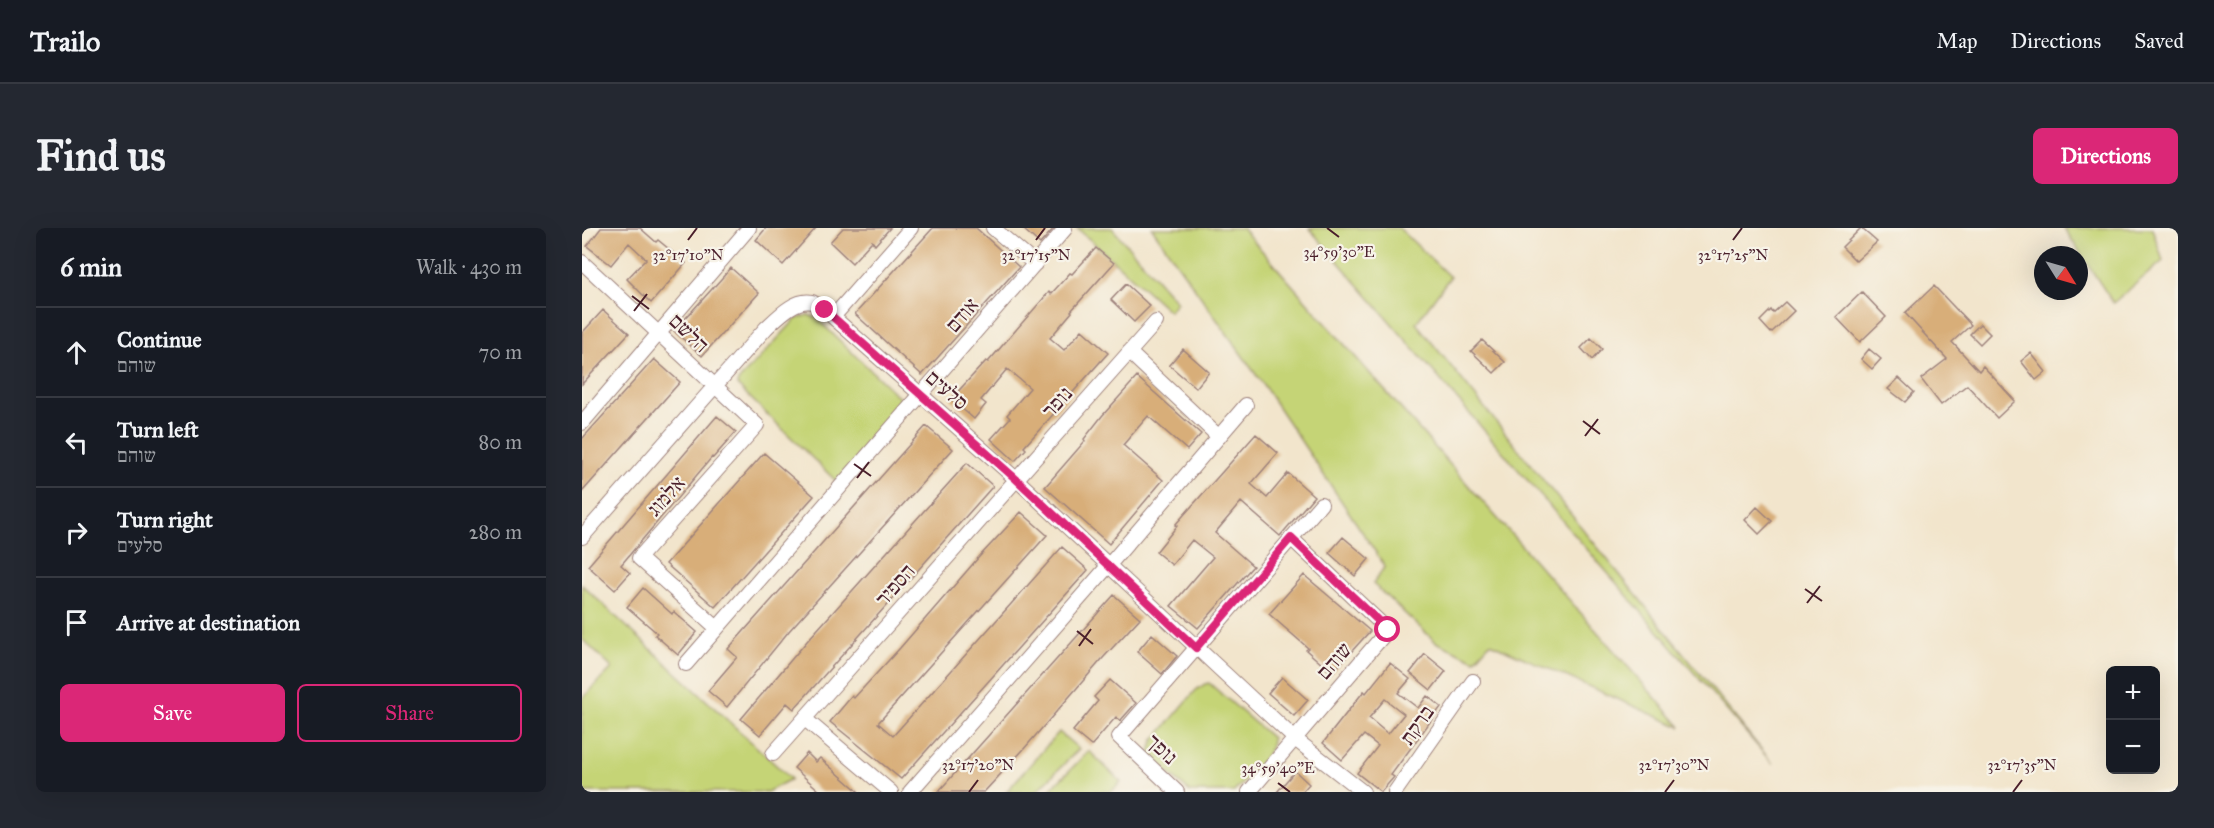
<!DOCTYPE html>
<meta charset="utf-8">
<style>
:root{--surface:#171b24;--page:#242831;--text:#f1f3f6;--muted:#9ea1a6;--line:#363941;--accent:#db2777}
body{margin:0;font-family:"IM FELL Great Primer","Frank Ruhl Libre",serif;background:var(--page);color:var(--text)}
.controls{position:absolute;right:18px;bottom:18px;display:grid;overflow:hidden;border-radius:9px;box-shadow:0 6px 24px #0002}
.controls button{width:54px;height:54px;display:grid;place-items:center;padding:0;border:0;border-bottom:2px solid var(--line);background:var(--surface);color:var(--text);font:30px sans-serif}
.compass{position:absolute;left:1452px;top:18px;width:54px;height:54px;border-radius:50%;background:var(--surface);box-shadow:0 6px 24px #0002;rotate:127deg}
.stop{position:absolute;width:18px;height:18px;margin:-14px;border:4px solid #db2777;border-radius:50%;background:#fff}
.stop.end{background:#db2777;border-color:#fff;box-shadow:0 2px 6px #0008}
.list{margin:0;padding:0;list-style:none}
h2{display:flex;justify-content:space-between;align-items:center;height:78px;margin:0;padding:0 24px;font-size:26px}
h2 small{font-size:20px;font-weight:400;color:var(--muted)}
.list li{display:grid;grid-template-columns:39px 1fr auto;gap:18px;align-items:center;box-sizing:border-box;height:90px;padding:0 24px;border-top:2px solid var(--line)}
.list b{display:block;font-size:22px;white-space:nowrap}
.list p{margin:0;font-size:20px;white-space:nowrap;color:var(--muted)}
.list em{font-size:20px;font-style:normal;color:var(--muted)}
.actions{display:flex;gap:12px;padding:18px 24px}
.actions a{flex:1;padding:14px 0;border:2px solid var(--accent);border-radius:9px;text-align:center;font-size:21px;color:var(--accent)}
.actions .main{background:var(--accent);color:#fff}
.icon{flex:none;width:33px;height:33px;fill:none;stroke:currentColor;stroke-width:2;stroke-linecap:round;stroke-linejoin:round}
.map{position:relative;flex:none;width:1596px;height:564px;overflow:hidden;border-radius:9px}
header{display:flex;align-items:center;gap:36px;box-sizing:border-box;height:84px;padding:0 30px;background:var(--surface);border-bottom:2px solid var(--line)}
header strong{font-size:28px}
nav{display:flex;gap:33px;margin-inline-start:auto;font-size:21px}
.intro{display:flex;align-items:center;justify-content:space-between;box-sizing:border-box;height:144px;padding:0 36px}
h1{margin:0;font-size:42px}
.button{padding:15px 27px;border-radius:9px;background:var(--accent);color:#fff;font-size:21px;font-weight:700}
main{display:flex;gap:36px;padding:0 36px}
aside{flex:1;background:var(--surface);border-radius:9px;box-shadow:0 6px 24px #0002}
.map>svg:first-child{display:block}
</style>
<header>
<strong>Trailo</strong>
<nav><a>Map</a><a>Directions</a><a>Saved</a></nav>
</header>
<div class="intro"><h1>Find us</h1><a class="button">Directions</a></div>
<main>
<aside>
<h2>6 min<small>Walk · 430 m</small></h2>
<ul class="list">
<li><svg class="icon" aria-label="ahead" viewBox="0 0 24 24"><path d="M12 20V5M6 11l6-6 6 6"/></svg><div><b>Continue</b><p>שוהם</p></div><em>70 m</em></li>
<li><svg class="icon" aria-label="left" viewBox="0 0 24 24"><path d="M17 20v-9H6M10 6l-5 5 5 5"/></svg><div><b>Turn left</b><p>שוהם</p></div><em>80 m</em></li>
<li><svg class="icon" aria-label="right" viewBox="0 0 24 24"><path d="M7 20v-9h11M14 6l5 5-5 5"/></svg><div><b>Turn right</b><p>סלעים</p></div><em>280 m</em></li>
<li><svg class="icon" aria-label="arrive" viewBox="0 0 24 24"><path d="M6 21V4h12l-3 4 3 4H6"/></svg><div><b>Arrive at destination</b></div></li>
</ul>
<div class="actions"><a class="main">Save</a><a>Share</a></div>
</aside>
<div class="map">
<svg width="1596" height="564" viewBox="0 0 1596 564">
<rect width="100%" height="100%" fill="#f7f3e8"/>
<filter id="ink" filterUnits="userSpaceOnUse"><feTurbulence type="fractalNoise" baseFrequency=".0167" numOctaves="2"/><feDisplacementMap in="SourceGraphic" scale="12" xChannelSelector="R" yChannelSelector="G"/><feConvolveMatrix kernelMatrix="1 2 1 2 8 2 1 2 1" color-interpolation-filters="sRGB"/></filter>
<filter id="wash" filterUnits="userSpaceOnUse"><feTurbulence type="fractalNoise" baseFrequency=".008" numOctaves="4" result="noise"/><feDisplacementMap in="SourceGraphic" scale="24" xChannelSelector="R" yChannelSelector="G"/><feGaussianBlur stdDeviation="1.35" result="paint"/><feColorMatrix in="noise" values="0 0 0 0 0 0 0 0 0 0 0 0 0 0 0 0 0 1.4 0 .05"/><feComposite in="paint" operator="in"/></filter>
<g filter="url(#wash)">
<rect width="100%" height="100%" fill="#f2e5cc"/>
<path fill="#c5d476" stroke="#887a50" stroke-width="1.5" d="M495 0H530L595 74 587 83Z
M570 0H660L1099 499 908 415 893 432 854 414 791 356 803 338 682 158Z
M727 0H817L868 49 834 95 1191 536Z
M1482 0H1570L1581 33 1531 75Z
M226 87 234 90 323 175 256 255 155 157 156 153 214 91Z
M0 357 209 551 185 564H0V471L30 440 0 411Z
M627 455 690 510C692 526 663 552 652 564H608L574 534 568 524 571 513 614 462 623 456Z
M477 504 497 521 454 564H424Z
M507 523 539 554 529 564H466Z"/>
<g id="blocks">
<path fill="#d8ae79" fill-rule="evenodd" d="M19 0H58L74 14 76 12 104 35 69 75 45 51 64 31 47 15 29 37 5 18Z
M184 0H234L201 37 174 12Z
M261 0H308L293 17 290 13 270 35 248 14Z
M351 0H394L437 39 340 147 273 86Z
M440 0H472L458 16Z
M1279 0 1295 14 1274 33 1260 19Z
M514 20 532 35 489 83 490 84 468 110 482 122 500 102 526 125 442 219 444 221 433 233 409 211 428 190 425 187 448 160 425 141 399 172 404 176 392 191 369 171 404 133 406 134 467 64 469 66 488 45 490 46Z
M149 40 177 65 120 128 92 103Z
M544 56 568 78 552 94 529 72Z
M1352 58 1389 97 1370 114 1397 143 1401 138 1433 173 1415 190 1385 157 1359 177 1339 151 1365 131 1323 85Z
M1280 64 1304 89 1278 114 1254 89Z
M1203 74 1212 83 1189 105 1178 93 1189 82 1191 85Z
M21 82 47 105 0 156V105Z
M1398 96 1408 106 1398 116 1388 106Z
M1009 110 1020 121 1010 132 999 120Z
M900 112 923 134 912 145 889 123Z
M601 121 627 144 614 160 587 137Z
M1287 121 1299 131 1290 141 1279 131Z
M1449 125 1464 144 1454 152 1439 133Z
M72 131 98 154 0 264V211Z
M555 149 619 206 605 222 566 188 541 217 581 252 527 316 463 259 503 213 502 211 520 188Z
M1317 150 1332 164 1323 174 1306 161Z
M135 188 154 204 131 230 130 229 39 337 48 345 33 362 6 338Z
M344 198 371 221 207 403 145 479 126 463 155 429 146 421Z
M674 206 696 225 669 256 685 270 706 245 732 268 698 308 659 274 633 305 671 338 616 400 589 378 631 329 610 312 590 337 574 324 595 298 593 297Z
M182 225 232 268 133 379 84 336Z
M385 235 411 258 212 481 205 475 178 507 159 491 226 412Z
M1175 279 1190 293 1177 306 1163 292Z
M439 284 465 307 296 495 311 508 480 319 506 342 319 551 248 494 270 468 272 470 318 420 397 329Z
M761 309 787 331 773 348 747 325Z
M722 347 788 403 750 445 724 422 726 420 687 386Z
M61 360 90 386 92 384 115 404 96 427 73 407 75 405 45 379Z
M532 367 558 390 521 430 441 522 402 564H356Z
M570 406 595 428 580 446 555 424Z
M843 426 864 443 849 462 828 445Z
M808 435 828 451 816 465 836 480 845 468 859 479 809 547 812 549 799 564 775 545 796 518 782 507 760 532 741 515 782 463 784 465ZM803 471 822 486 806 506 787 490Z
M700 449 726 472 712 488 686 465Z
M528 452 554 475 538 493 534 489 509 518 491 503 516 473 512 469Z
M225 525 234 534 238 530 277 564H239L212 540Z
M713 543 727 556 720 564H695Z"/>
</g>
</g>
<g filter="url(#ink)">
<use href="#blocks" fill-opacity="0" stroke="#9e827c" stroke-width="1.5"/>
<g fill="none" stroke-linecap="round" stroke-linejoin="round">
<defs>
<path id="street" d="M411 0 453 36
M0 34 175 197 57 330 135 400
M251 89 329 0
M547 124 637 209
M0 195 167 0
M0 309 184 100C195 90 213 70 230 74 234 76 239 80 243 82L434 251 713 511 781 564
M104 436 483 1
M223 491 309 564
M191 526 574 94
M328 564 527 337 664 177
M595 564 537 509 739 276
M667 564 806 402 709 310
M813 564 891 453"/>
</defs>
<use href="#street" stroke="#9e827c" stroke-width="16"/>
<use href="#street" stroke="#fff" stroke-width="14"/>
</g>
</g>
<g fill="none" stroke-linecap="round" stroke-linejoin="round" filter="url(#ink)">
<path stroke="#db2777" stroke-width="8" d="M243 82 434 251 614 420 709 310 806 402"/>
</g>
<path fill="none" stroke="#4a1f2b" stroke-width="2" d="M745 0 757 9M106 12 115 0M454 12 463 0M1151 12 1160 0M50 68 67 81M52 83 65 66M1001 193 1018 206M1003 208 1016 191M272 236 289 248M275 250 287 234M1223 361 1240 373M1225 375 1238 358M495 403 511 416M497 418 509 401M696 555 708 564M387 564 396 552M1083 564 1092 552M1431 564 1440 552"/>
<g text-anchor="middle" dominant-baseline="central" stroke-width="4.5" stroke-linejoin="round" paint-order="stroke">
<g font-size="21" fill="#4a1f2b" stroke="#f7f3e8">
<text transform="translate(380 87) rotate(-49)">אודם</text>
<text transform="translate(107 105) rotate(44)">הלשם</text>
<text transform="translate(365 162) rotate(41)">סלעים</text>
<text transform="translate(475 174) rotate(-48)">נופר</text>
<text transform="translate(84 268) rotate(-48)">אלמוג</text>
<text transform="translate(313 357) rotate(-49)">הספיר</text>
<text transform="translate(752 433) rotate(-49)">שוהם</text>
<text transform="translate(835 497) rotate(-55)">ברקת</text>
<text transform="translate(580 521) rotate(43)">נופך</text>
</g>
</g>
<g font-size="15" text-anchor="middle" fill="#4a1f2b" stroke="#f7f3e8" stroke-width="4.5" stroke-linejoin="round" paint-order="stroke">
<text x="757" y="29">34°59'30"E</text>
<text x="106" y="32">32°17'10"N</text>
<text x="454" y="32">32°17'15"N</text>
<text x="1151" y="32">32°17'25"N</text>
<text x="396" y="542">32°17'20"N</text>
<text x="1092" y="542">32°17'30"N</text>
<text x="1440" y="542">32°17'35"N</text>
<text x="696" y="545">34°59'40"E</text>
</g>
</svg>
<div class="controls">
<button>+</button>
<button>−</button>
</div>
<svg class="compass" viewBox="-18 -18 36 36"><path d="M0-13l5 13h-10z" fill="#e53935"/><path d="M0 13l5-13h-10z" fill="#9ea1a6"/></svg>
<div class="stop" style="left:806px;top:402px"></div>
<div class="stop end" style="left:243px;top:82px"></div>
</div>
</main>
